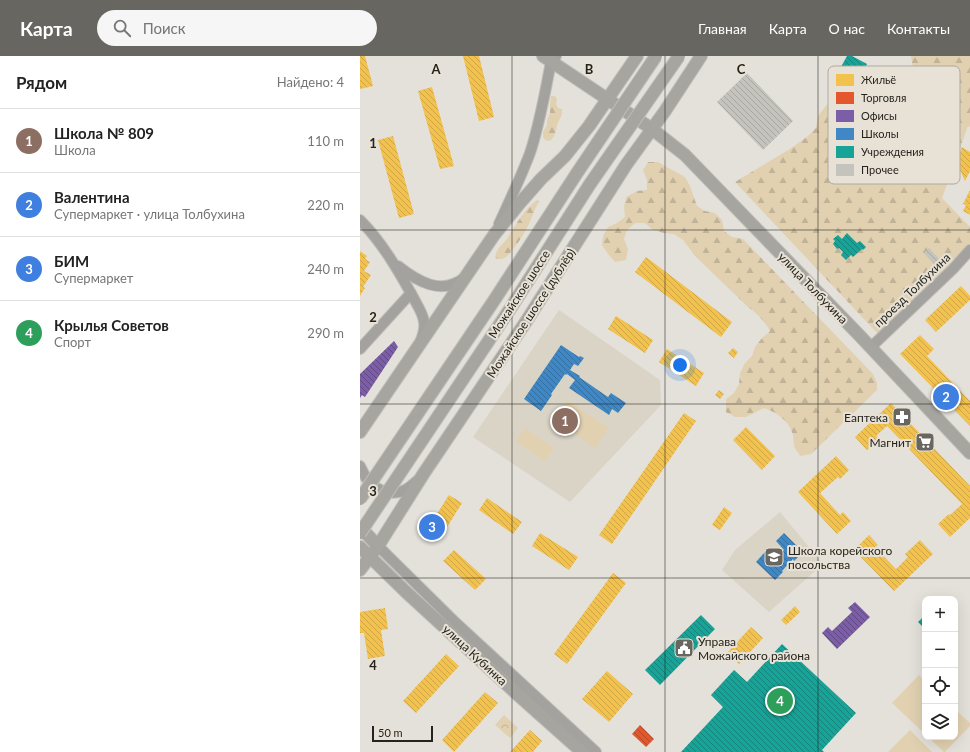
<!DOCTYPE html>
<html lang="ru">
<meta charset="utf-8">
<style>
:root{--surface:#fff;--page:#f6f6f6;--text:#222;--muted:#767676;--line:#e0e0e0;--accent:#686660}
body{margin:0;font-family:Lato,sans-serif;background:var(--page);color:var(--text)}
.controls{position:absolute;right:12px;bottom:12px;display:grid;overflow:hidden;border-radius:8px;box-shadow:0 4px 16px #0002}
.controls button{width:36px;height:36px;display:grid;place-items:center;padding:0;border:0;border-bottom:1px solid var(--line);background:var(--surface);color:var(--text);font:20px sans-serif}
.scale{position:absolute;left:12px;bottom:10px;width:61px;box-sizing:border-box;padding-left:4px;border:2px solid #25231e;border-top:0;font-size:11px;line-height:14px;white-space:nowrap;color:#25231e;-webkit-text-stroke:3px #e8e2d6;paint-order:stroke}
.you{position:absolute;left:320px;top:309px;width:14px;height:14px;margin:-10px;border:3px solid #fff;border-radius:50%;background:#1a73e8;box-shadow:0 0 0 6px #1a73e833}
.badge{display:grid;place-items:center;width:26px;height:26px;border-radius:50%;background:var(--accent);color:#fff;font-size:13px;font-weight:700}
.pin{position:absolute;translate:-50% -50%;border:2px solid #fff;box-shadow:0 1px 4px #0006}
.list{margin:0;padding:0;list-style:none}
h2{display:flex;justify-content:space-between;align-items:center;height:52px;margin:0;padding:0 16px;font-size:17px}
h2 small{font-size:13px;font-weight:400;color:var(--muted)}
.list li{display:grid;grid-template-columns:26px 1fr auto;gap:12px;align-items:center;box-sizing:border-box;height:64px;padding:0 16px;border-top:1px solid var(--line)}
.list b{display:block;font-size:15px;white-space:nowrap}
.list p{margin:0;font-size:13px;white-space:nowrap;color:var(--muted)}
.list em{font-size:13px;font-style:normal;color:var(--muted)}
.icon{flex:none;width:22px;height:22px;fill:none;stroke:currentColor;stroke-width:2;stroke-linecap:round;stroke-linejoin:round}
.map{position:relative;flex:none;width:610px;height:696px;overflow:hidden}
header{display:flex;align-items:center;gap:24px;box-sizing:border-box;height:56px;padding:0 20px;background:var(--accent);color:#fff}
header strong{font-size:19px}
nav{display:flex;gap:22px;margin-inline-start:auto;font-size:14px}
.search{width:280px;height:36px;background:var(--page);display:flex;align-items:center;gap:10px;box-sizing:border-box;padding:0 14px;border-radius:22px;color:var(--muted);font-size:15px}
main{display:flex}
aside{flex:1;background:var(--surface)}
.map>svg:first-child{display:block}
</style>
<header>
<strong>Карта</strong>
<div class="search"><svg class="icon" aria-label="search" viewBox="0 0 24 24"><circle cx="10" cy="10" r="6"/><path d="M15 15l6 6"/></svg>Поиск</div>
<nav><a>Главная</a><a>Карта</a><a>О нас</a><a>Контакты</a></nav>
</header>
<main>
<aside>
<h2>Рядом<small>Найдено: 4</small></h2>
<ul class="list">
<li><span class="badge" style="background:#8d6e63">1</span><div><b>Школа № 809</b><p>Школа</p></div><em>110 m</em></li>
<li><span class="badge" style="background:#3f7fe0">2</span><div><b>Валентина</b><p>Супермаркет · улица Толбухина</p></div><em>220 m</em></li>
<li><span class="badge" style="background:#3f7fe0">3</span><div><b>БИМ</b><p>Супермаркет</p></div><em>240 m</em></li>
<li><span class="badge" style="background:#2e9e5b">4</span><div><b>Крылья Советов</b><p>Спорт</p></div><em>290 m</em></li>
</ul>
</aside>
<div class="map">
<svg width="610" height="696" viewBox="0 0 610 696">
<defs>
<pattern id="forest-firs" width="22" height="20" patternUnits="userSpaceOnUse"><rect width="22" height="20" fill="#e1d1b1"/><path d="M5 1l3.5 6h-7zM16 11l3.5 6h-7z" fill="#c1b398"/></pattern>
<pattern id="park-crowns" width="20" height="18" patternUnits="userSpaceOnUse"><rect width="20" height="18" fill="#e1d1b1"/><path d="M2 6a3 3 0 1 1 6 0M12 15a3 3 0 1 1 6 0" fill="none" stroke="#c1b398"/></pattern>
<pattern id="homes-back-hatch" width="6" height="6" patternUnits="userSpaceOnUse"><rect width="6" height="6" fill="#f2c14e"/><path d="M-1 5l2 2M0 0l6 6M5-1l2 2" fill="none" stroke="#cfa644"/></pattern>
<pattern id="shops-back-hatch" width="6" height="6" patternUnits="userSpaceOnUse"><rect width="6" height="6" fill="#e4572e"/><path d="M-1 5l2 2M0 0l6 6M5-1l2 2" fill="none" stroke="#b94827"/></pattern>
<pattern id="offices-back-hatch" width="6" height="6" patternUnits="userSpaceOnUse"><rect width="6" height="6" fill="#7b5ea7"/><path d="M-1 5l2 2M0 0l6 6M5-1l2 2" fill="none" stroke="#5f4980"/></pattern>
<pattern id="schools-back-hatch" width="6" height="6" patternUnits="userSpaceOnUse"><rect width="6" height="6" fill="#3f88c5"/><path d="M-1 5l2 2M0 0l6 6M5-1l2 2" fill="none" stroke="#356f9f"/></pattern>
<pattern id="public-back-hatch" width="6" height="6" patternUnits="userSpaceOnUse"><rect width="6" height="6" fill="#17a398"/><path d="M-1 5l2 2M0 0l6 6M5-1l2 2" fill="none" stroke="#15847b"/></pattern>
<pattern id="building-back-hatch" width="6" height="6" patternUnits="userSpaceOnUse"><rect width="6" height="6" fill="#c5c3bd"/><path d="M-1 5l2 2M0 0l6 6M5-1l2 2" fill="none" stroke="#a9a7a2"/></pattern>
</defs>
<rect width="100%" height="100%" fill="#e4e1da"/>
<path fill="#dad4c6" d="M199 254 300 324 301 349 210 446 113 381Z
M420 456 463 508 409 556 362 514 375 494Z"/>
<path fill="url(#forest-firs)" d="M551 0H610V71L608 70 582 142 610 171V190L518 278 375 126 430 93 448 80 456 72 458 60 469 46 481 57 496 68 516 66 533 52 545 36 553 12Z
M191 40H195L197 43 196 48 198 52 202 53C203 60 199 63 197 69 196 76 195 80 190 85L185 84 183 81V76L187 69V64L190 57V49Z
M288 106H298L325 121 330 130 337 150 345 155 355 157 362 164 364 175 372 181 383 183 513 318 517 327V334L451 398 440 400C439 397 436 394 435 392 433 388 434 383 433 379 429 365 418 357 404 352L386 361H375L366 356V343L374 337 379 328 380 317 385 307 392 300 395 291 402 282 410 275C404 265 398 258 388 251L335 200 323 184 314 178 304 177 293 174 285 167H275L267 174 264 183 268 193 266 204 255 206 248 198 242 189 243 180 248 171 257 167 265 161 264 151 266 141 277 135 287 134V124L283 114Z
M177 144 179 145C174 154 171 165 166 174 162 181 158 187 153 193 151 196 148 200 144 202 141 204 139 203 135 202 136 193 141 190 146 184 149 180 151 176 153 173 160 162 167 151 177 144Z"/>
<path fill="url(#park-crowns)" d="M144 659 158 672 150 682 135 669Z"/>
<path fill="#e1d1b1" d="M207 344 249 372 235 392 194 364Z
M165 372 194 392 185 405 156 386Z
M559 619 565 625V678L532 647Z
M595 653 610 667V670L585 696H584L568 681H595Z
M550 674 572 696H528Z"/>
<path fill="url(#homes-back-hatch)" d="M0 0H5L13 30 0 33Z
M103 0H119L134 61 119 65Z
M72 31 94 110 80 113 58 35Z
M33 80 54 158 39 162 18 84Z
M602 91 610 96V115L605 125 598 110 599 99Z
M610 134V159L603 155 606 149 603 148Z
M0 195 7 200 5 203 10 206 4 215 11 219 3 231 5 232 0 240Z
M286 201 372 266 361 281 275 216Z
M601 230 610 240V244L576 276 565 264Z
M256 260 293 284 285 297 248 273Z
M560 279 574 293 567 300 610 345V370L540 298Z
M373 292 378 296 374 302 368 297Z
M307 293 344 317 336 330 299 306Z
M359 334 364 338 360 343 355 339Z
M531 347 610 430V462L590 481 578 468 589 458 590 459 602 448 527 370 516 380 519 382 507 394 495 381Z
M324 357 336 365 252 488 239 479Z
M386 371 415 400 402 414 373 384Z
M476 400 489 414 480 423 478 421 460 437 480 459 483 456 491 465 477 478 438 436Z
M89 439 102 447 79 484 66 475Z
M127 442 162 466 153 478 119 454Z
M364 451 372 457 360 474 352 469Z
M180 477 218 501 209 514 172 490Z
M509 479 518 489 515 491 536 513 548 501 545 498 560 484 573 498 534 535 494 494Z
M94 494 126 523 115 534 83 505Z
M253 517 266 527 207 608 194 598Z
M435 550 440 556 426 569 421 564Z
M25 552 28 573 21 574 25 600 8 603 4 577H0V556Z
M391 571 403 582 379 608 367 597Z
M86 598 99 610 56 657 43 645Z
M247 615 273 638 249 666 222 643Z
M125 636 138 647 94 696 82 684Z
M170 674 182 685 173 696H150Z"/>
<path fill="url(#shops-back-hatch)" d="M280 669 294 683 286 691 272 678Z"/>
<path fill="url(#offices-back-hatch)" d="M34 285 38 291 5 341 2 339 0 342V318Z
M495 546 510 561 477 593 462 577 468 571 472 575 492 556 488 552Z"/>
<path fill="url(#schools-back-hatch)" d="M201 289 219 301 220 300 224 302 218 310 214 308 210 314 220 320 219 321 248 341 251 337 266 347 258 357 252 353 249 359 209 332 215 324 207 318 206 319 205 318 191 338 192 339 181 355 164 343Z
M424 477 443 496 434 505 433 503 422 515 423 516 415 524 396 506 405 496 413 504 424 494 416 485Z"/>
<path fill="url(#public-back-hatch)" d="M487 0H492L507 8 496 30 491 27 489 30 484 31 480 27V22L476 20Z
M487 177 497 187 500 185 506 191 503 194 502 193 493 201 491 199 486 204 481 199 483 196 479 192 477 193 473 188 475 185 473 183 478 179 482 183Z
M341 559 355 573 300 629 285 614Z
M565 559V573L558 566Z
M422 588 496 657 462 694 464 696H321L363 651 351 639 374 614 387 626Z"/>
<path fill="url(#building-back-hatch)" d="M387 17 433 65 403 94 357 46Z
M569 192 580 204 575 209 564 197Z"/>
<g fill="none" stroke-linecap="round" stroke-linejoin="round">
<defs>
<path id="minor" d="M0 164C22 186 38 214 53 241 57 249 63 257 64 266 65 272 63 279 61 284
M139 168C150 144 161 121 170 97 180 67 185 36 191 6L196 0
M38 210C57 225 81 240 104 222
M511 291 593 213 610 194
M0 293 51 237
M0 410C2 414 4 418 6 422 13 432 27 439 39 436 47 435 52 429 58 424
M18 490 96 567 236 696"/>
<path id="major" d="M183 0 292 73 325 99 500 280 610 397
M0 376 134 179 159 148 181 123 205 100 229 70 277 0
M0 471 18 490
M0 491 45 535 157 638 222 696
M0 514 18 490 64 417 167 264 266 109 305 55 341 0"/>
</defs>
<use href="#minor" stroke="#c1beb9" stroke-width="12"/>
<use href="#major" stroke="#c1beb9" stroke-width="14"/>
<use href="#minor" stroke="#a3a29f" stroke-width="10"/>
<use href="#major" stroke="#a6a59f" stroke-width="12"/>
<defs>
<path id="major-bridge" d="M0 443 135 243 217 117 296 0
M0 477 150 253 230 128 319 0"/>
</defs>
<use href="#major-bridge" stroke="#c1beb9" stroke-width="14" stroke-linecap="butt"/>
<use href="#major-bridge" stroke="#a6a59f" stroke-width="12"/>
</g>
<path fill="none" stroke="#25231e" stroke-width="1" stroke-opacity="0.55" d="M152 0V696M305 0V696M458 0V696M0 174H610M0 348H610M0 522H610"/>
<defs>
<symbol id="pharmacy-square" viewBox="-11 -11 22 22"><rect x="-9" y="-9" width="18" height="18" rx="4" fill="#686660" stroke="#e8e2d6"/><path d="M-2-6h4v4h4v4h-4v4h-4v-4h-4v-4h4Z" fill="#fff"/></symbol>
<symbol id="supermarket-square" viewBox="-11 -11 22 22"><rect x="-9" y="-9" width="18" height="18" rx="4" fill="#686660" stroke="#e8e2d6"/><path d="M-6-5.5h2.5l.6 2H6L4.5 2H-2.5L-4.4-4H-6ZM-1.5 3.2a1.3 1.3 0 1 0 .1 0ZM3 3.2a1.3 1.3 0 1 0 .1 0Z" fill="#fff"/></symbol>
<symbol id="school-square" viewBox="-11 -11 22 22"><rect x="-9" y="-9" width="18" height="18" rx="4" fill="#686660" stroke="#e8e2d6"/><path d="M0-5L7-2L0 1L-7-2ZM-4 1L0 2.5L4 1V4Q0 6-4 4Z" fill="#fff"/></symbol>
<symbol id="civic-square" viewBox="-11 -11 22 22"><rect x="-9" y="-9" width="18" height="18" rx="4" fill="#686660" stroke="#e8e2d6"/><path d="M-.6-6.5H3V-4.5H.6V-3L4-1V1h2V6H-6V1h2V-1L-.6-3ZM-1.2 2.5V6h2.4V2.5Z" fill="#fff"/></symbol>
</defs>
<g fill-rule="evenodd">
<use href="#pharmacy-square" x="531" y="350" width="22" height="22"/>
<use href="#supermarket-square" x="554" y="375" width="22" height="22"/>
<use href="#school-square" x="403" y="490" width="22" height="22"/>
<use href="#civic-square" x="313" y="581" width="22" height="22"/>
</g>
<g text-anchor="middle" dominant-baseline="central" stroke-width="4" stroke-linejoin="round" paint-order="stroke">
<g font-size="12" fill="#25231e" stroke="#e8e2d6">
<text transform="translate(453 232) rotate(46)">улица Толбухина</text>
<text transform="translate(552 234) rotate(-44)">проезд Толбухина</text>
<text transform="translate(159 238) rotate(-57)">Можайское шоссе</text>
<text transform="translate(171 257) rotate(-57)">Можайское шоссе (дублёр)</text>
<text transform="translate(115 599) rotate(43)">улица Кубинка</text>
</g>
<g font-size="12" fill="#25231e" stroke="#e8e2d6" text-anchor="end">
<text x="528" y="361">Еаптека</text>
<text x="551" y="386">Магнит</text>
<text x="428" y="494" text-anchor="start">Школа корейского<tspan x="428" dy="14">посольства</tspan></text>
<text x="338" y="585" text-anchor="start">Управа<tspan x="338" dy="14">Можайского района</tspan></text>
</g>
</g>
<rect x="468" y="10" width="132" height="118" rx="6" fill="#e8e2d6" stroke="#aea99f" stroke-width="1"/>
<rect x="476" y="18" width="18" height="12" fill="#f2c14e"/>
<rect x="476" y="36" width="18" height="12" fill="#e4572e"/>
<rect x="476" y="54" width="18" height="12" fill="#7b5ea7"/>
<rect x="476" y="72" width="18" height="12" fill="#3f88c5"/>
<rect x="476" y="90" width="18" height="12" fill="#17a398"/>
<rect x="476" y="108" width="18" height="12" fill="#c5c3bd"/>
<g font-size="11" fill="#25231e">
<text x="501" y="28">Жильё</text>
<text x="501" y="46">Торговля</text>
<text x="501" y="64">Офисы</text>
<text x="501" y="82">Школы</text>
<text x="501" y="100">Учреждения</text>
<text x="501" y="118">Прочее</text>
</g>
<g font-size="13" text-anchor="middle" font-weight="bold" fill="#25231e" stroke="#e8e2d6" stroke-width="4" stroke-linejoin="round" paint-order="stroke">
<text x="76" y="18">A</text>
<text x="229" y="18">B</text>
<text x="381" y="18">C</text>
<text x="13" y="92">1</text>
<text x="13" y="266">2</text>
<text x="13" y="440">3</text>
<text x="13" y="614">4</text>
</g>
</svg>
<div class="controls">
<button>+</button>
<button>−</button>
<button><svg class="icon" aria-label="locate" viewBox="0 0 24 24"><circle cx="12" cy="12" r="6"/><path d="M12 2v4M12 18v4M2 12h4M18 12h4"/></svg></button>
<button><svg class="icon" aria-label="layers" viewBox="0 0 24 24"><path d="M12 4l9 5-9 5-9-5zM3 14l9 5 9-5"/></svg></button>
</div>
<div class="scale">50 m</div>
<div class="you"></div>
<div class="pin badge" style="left:205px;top:365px;background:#8d6e63">1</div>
<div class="pin badge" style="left:586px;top:341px;background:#3f7fe0">2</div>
<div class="pin badge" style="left:72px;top:471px;background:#3f7fe0">3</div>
<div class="pin badge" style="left:420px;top:645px;background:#2e9e5b">4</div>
</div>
</main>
